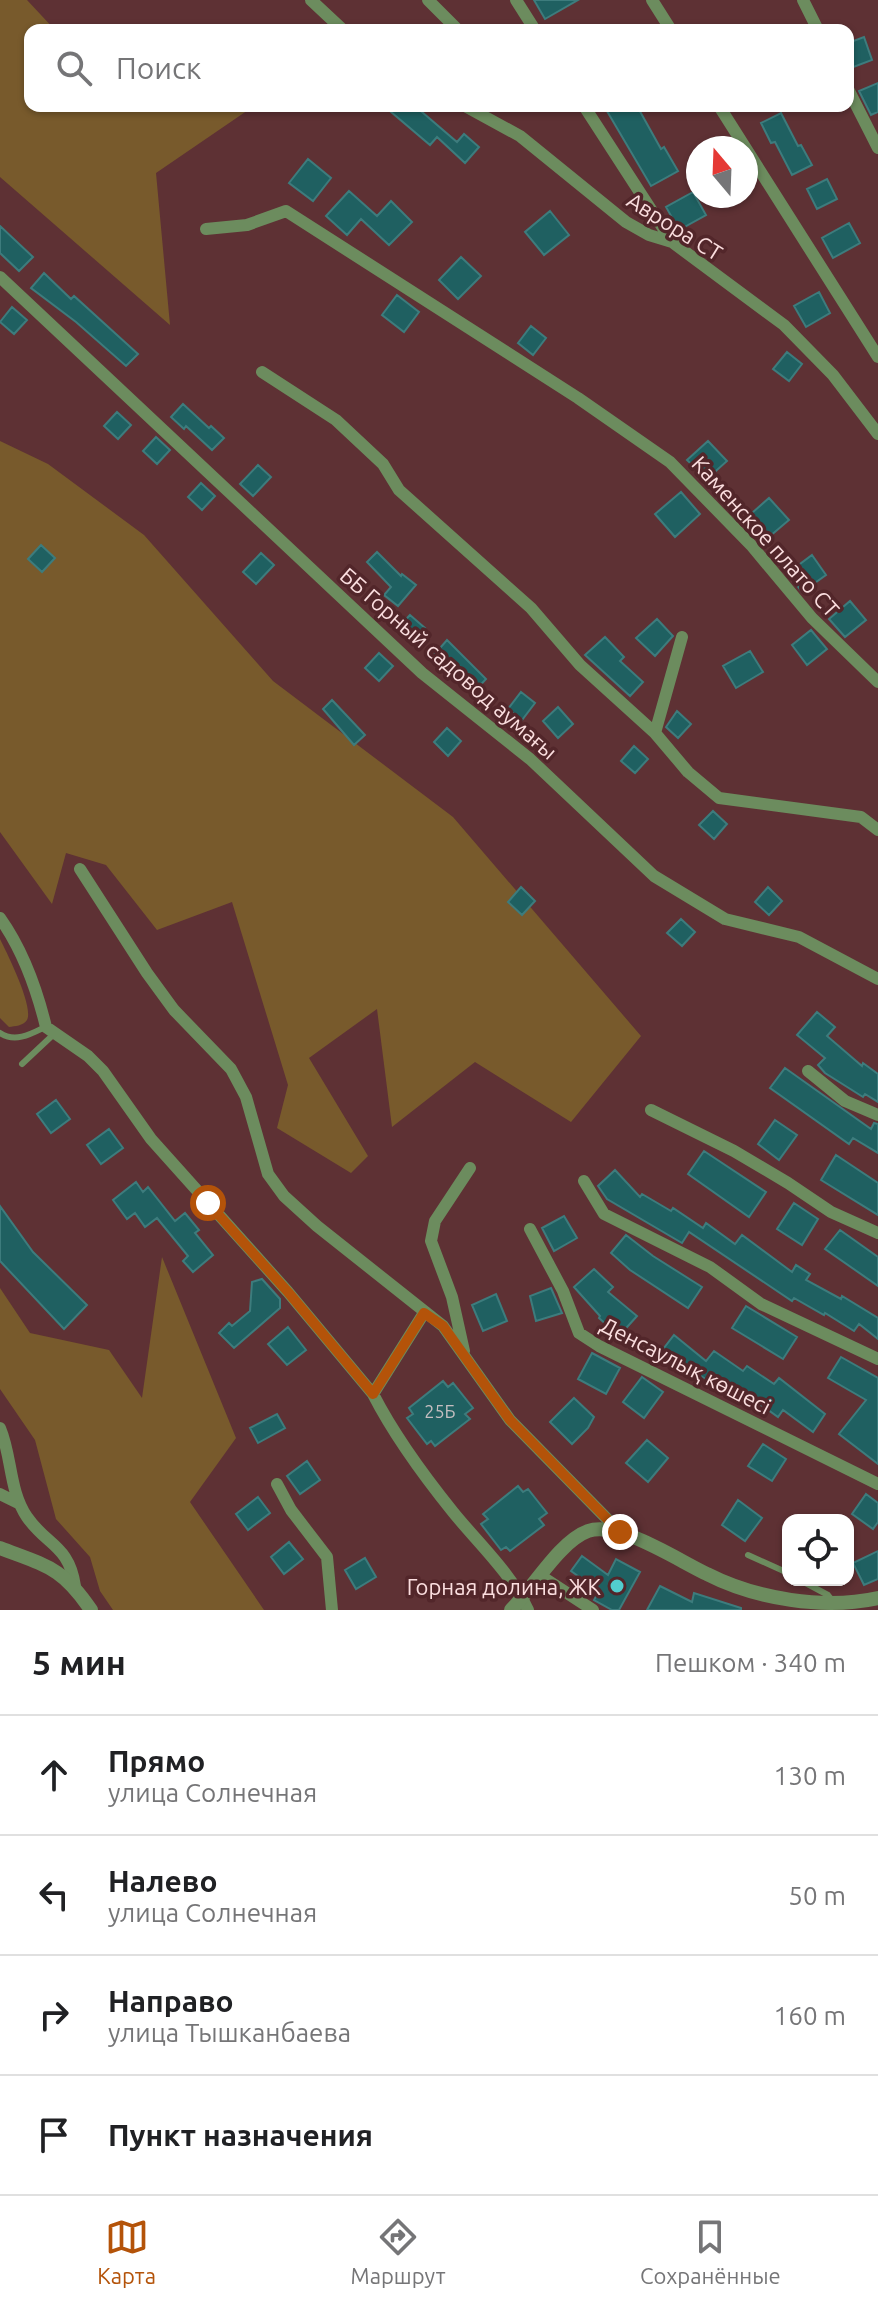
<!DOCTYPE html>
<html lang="ru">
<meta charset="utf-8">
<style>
:root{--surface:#fff;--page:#f6f6f6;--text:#202124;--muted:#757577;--line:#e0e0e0;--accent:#b45309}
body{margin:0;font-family:Ubuntu,sans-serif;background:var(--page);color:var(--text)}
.controls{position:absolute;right:24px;bottom:24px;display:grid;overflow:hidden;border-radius:16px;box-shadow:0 2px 6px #0004}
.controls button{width:72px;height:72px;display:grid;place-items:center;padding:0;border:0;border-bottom:2px solid var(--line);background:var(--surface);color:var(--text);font:40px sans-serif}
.compass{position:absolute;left:686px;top:136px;width:72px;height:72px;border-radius:50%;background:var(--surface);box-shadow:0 2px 6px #0004;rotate:341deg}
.stop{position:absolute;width:24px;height:24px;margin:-18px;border:6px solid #b45309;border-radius:50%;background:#fff}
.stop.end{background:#b45309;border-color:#fff;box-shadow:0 2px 8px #0008}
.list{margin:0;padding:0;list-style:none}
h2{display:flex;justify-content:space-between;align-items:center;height:104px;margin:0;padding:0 32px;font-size:34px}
h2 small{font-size:26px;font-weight:400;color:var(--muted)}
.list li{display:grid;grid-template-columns:52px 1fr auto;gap:24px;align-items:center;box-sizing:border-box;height:120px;padding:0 32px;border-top:2px solid var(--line)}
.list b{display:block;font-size:30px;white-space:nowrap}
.list p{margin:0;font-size:26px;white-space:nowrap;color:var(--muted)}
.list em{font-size:26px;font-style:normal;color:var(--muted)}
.icon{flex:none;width:44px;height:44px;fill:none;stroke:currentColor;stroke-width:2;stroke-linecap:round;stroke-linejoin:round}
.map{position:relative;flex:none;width:878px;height:1610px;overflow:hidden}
.search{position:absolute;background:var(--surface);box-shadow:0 2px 6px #0004;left:24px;right:24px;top:24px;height:88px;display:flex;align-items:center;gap:20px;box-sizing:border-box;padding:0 28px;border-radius:16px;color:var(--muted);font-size:30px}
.sheet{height:584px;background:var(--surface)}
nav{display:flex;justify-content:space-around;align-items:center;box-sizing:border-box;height:112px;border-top:2px solid var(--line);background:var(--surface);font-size:22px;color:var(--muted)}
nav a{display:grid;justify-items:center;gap:4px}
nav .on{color:var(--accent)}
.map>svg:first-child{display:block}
</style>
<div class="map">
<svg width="878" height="1610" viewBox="0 0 878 1610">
<rect width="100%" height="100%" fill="#5e3134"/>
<path fill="#785a2c" d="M0 0H27L55 30H30V106H254L156 173 170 325 0 177Z
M0 441 48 464 144 535 273 681 453 817 641 1036 571 1122 475 1062 392 1127 377 1009 309 1058 368 1156 351 1173 277 1128 288 1085 232 902 157 930 106 865 66 853 52 904 0 832Z
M0 939C7 953 34 1007 27 1020 23 1026 15 1026 9 1027L0 1018Z
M162 1257 236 1438 190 1502 264 1610H113L100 1591 90 1557 56 1519 35 1440 0 1389V1288L30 1333 109 1350 142 1398Z"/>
<path fill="#1f6061" stroke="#3d7c7d" stroke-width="2" d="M534 0H578L545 19Z
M864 37 872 60 848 69V43Z
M878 83V112L871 115 859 91Z
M384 106H415L457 142 464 134 479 147 465 163 437 137 430 145Z
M604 106H637L661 149 664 147 678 171 651 186Z
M781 113 798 146 801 145 812 165 792 175 775 142 771 143 761 123Z
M308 159 331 178 313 201 289 183Z
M827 179 837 199 817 209 807 189Z
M349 191 377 216 391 201 412 222 389 245 361 219 347 235 326 216Z
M693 192 706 215 679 230 666 207Z
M550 211 569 235 544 255 525 232Z
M849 223 860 243 833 258 822 238Z
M0 226 33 257 19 271 0 253Z
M461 257 481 276 458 299 439 280Z
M44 273 71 299 74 296 138 354 126 366 76 322 31 288Z
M819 292 830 313 806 327 794 306Z
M397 295 419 312 404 332 382 315Z
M12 307 27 320 14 334 0 322Z
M531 326 546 338 533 355 518 343Z
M787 352 802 364 789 381 773 369Z
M183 404 209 428 211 426 224 438 212 450 186 426 184 429 171 417Z
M117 412 131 425 118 439 104 426Z
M156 437 170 450 157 464 143 451Z
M708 441 727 461 707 479 687 460Z
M258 465 271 477 253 496 240 484Z
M201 483 215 496 202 510 188 497Z
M681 492 700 514 675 537 655 514Z
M769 498 789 520 763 542 744 520Z
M41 545 55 558 42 572 28 559Z
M377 552 401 576 402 574 416 585 398 606 384 595 391 587 367 562Z
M261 553 274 565 256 584 243 572Z
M812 555 826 575 802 592 788 573Z
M850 601 866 620 845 637 829 619Z
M410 615 425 628 411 642 397 629Z
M657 619 673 636 655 656 636 638Z
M811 630 827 649 807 665 792 645Z
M605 637 624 657 620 661 643 682 630 696 585 655Z
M447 640 486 679 473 693 434 655Z
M750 651 763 672 736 688 723 666Z
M379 653 393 666 379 681 365 668Z
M521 692 535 703 522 720 508 709Z
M332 700 365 735 354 745 323 709Z
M558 707 573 724 558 738 543 721Z
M677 711 691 724 678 738 666 727Z
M447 728 461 741 448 756 434 742Z
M634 746 648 759 635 773 621 761Z
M713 811 727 824 714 839 699 825Z
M521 887 535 901 522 915 508 902Z
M768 887 782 901 769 915 755 902Z
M681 919 695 932 682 946 667 933Z
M817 1012 835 1027 827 1036 862 1066 863 1063 878 1074V1102L865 1094 863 1097 825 1073 818 1065 825 1058 797 1035Z
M785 1068 871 1129 874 1123 878 1124V1153L853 1138 849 1144 770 1088Z
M56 1100 70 1119 51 1133 37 1114Z
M775 1120 797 1135 779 1160 758 1144Z
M109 1129 123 1148 101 1164 87 1145Z
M704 1151 766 1192 749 1217 688 1174Z
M836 1155 878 1183V1215L821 1180Z
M615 1170 640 1197 642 1194 671 1211 673 1208 703 1228 706 1223 735 1244 742 1235 792 1272 796 1265 810 1274 806 1280 841 1299 842 1296 878 1318V1339L859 1324 854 1331 825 1313 824 1315 794 1298 792 1301 689 1232 682 1243 607 1199 598 1186Z
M136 1182 143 1192 148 1187 175 1221 185 1213 199 1230 195 1233 213 1255 193 1272 183 1261 188 1256 157 1218 145 1227 135 1213 127 1219 113 1200Z
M794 1203 818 1219 802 1245 777 1229Z
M0 1206 33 1252 87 1305 64 1329 0 1261Z
M564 1216 577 1238 554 1251 542 1228Z
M840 1230 878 1257V1286L825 1249Z
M626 1235 653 1256 702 1287 688 1308 630 1270 611 1253Z
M594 1269 613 1287 608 1292 637 1316 619 1336 599 1318 600 1316 574 1287Z
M262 1279 280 1299V1308L234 1348 219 1333 229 1323 232 1326 250 1311 252 1282Z
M551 1288 562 1313 536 1321 530 1296Z
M496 1294 507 1321 483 1331 472 1305Z
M746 1306 797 1337 783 1359 732 1328Z
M288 1327 306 1350 287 1365 268 1344Z
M674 1335 706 1361 714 1351 743 1371 747 1366 774 1384 779 1378 825 1414 813 1432 783 1410 778 1417 753 1399 750 1404 683 1366 678 1373 657 1357Z
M592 1353 620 1368 606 1394 578 1379Z
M841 1357 878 1378V1464L839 1434 866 1400 828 1378Z
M642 1377 663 1392 644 1418 623 1402Z
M443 1381 448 1387 453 1383 473 1408 465 1414 470 1419 435 1446 431 1441 427 1444 407 1418 413 1414 409 1408Z
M574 1398 594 1417 588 1428 572 1444 550 1422Z
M277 1414 285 1428 258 1443 250 1428Z
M647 1440 668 1458 648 1482 626 1463Z
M763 1444 786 1459 772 1481 748 1466Z
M307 1461 320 1480 300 1494 287 1476Z
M518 1486 523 1492 528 1489 547 1513 539 1519 544 1525 510 1551 506 1547 501 1550 481 1524 488 1519 483 1514Z
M866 1494 878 1503V1522L873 1529 852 1514Z
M258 1497 270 1513 248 1530 236 1514Z
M738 1500 762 1518 745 1541 722 1525Z
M289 1542 303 1559 284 1574 271 1557Z
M878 1551V1579L864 1585 853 1563Z
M582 1556 608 1575 616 1559 640 1572 619 1610H612L594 1600 599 1591 571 1571Z
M365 1558 376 1577 356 1589 345 1570Z
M660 1586 692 1602 694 1593 741 1608V1610H647Z"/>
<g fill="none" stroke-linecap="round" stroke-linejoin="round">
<path stroke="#6c8c5e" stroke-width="6" d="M0 1033C15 1043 31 1034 45 1027
M22 1064 54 1034
M748 1555 788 1573
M800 1580 828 1595 832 1600"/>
<path stroke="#6c8c5e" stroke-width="12" d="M311 0 343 30
M428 0 458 30
M516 0 535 30
M652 0 671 30
M803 0 818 30
M848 89 878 148
M465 106 520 136 626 222 649 235 672 242 784 325 833 375 878 434
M584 106 672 242
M719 106 878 357
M206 229 247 225 286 211 578 398 670 462 751 545 812 618 878 682
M0 277 422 673 530 759 654 876 725 919 799 937 878 979
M262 372 336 420 383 464 399 490 531 608 580 665 655 733 688 772 719 798 861 817 878 830
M655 733 682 637
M80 869 147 973 174 1010 231 1069 246 1097 268 1174 284 1196 317 1226 443 1326 510 1420 620 1532
M0 918C22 949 37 990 46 1027L88 1056 103 1071 151 1139 288 1292 373 1394 424 1313
M808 1071 845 1101 878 1115
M651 1110 734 1151 788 1183 831 1212 878 1233
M584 1181 604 1214 710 1267 761 1304 878 1359
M530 1229 563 1291 579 1333 599 1346 878 1484
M464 1351 452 1297 431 1241 435 1221 470 1168
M373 1394C394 1435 424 1476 453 1512 478 1543 511 1573 528 1610
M0 1428C12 1456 9 1491 27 1517 47 1546 69 1545 75 1586
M277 1484 291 1510 327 1557 332 1610
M0 1494 18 1503
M541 1576 593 1610"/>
<path stroke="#6c8c5e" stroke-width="14" d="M0 1548C47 1566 62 1567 91 1610
M511 1610C533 1588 560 1541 588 1531 618 1520 679 1561 707 1574 756 1599 824 1610 878 1598"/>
</g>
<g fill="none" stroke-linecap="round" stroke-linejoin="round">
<path stroke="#b45309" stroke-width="10" d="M208 1203 288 1292 373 1394 424 1313 443 1326 510 1420 620 1532"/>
</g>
<circle fill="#52cdce" stroke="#52262a" stroke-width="3" cx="617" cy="1586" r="8"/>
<g text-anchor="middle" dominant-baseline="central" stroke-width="7" stroke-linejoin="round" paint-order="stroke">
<g font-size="18" fill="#c4bec0">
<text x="440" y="1411">25Б</text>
</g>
<g font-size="22" fill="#fbdedf" stroke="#52262a">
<text transform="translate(675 226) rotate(32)">Аврора СТ</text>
<text transform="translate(766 536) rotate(48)">Каменское плато СТ</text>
<text transform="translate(449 663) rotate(41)">ББ Горный садовод аумағы</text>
<text transform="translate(686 1365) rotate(27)">Денсаулық көшесі</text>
</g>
<g font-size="22" fill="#fbdedf" stroke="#52262a" text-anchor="end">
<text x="601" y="1586">Горная долина, ЖК</text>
</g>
</g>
</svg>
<div class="controls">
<button><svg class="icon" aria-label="locate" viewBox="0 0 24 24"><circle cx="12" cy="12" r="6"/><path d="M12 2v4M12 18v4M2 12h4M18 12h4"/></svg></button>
</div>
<svg class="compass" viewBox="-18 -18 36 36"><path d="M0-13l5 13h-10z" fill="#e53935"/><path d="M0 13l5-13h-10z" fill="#757577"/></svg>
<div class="stop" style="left:208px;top:1203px"></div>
<div class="stop end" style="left:620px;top:1532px"></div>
<div class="search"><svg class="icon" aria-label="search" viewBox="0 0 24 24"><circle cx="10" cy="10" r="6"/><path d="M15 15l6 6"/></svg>Поиск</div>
</div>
<section class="sheet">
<h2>5 мин<small>Пешком · 340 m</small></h2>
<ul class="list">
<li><svg class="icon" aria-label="ahead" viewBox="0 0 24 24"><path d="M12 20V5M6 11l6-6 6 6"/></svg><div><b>Прямо</b><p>улица Солнечная</p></div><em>130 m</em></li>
<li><svg class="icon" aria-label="left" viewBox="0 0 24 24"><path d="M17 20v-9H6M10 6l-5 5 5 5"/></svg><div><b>Налево</b><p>улица Солнечная</p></div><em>50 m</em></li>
<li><svg class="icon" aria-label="right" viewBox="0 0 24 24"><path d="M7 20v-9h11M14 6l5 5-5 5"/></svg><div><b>Направо</b><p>улица Тышканбаева</p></div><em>160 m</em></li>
<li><svg class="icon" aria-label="arrive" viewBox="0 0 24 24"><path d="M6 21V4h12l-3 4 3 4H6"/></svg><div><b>Пункт назначения</b></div></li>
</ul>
</section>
<nav>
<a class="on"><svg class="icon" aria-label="map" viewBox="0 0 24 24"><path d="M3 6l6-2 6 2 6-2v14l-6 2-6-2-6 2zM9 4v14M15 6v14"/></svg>Карта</a>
<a><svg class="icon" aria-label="directions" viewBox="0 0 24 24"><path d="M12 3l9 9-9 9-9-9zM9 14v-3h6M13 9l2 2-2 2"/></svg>Маршрут</a>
<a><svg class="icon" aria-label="saved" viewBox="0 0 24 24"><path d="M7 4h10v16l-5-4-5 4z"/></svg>Сохранённые</a>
</nav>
